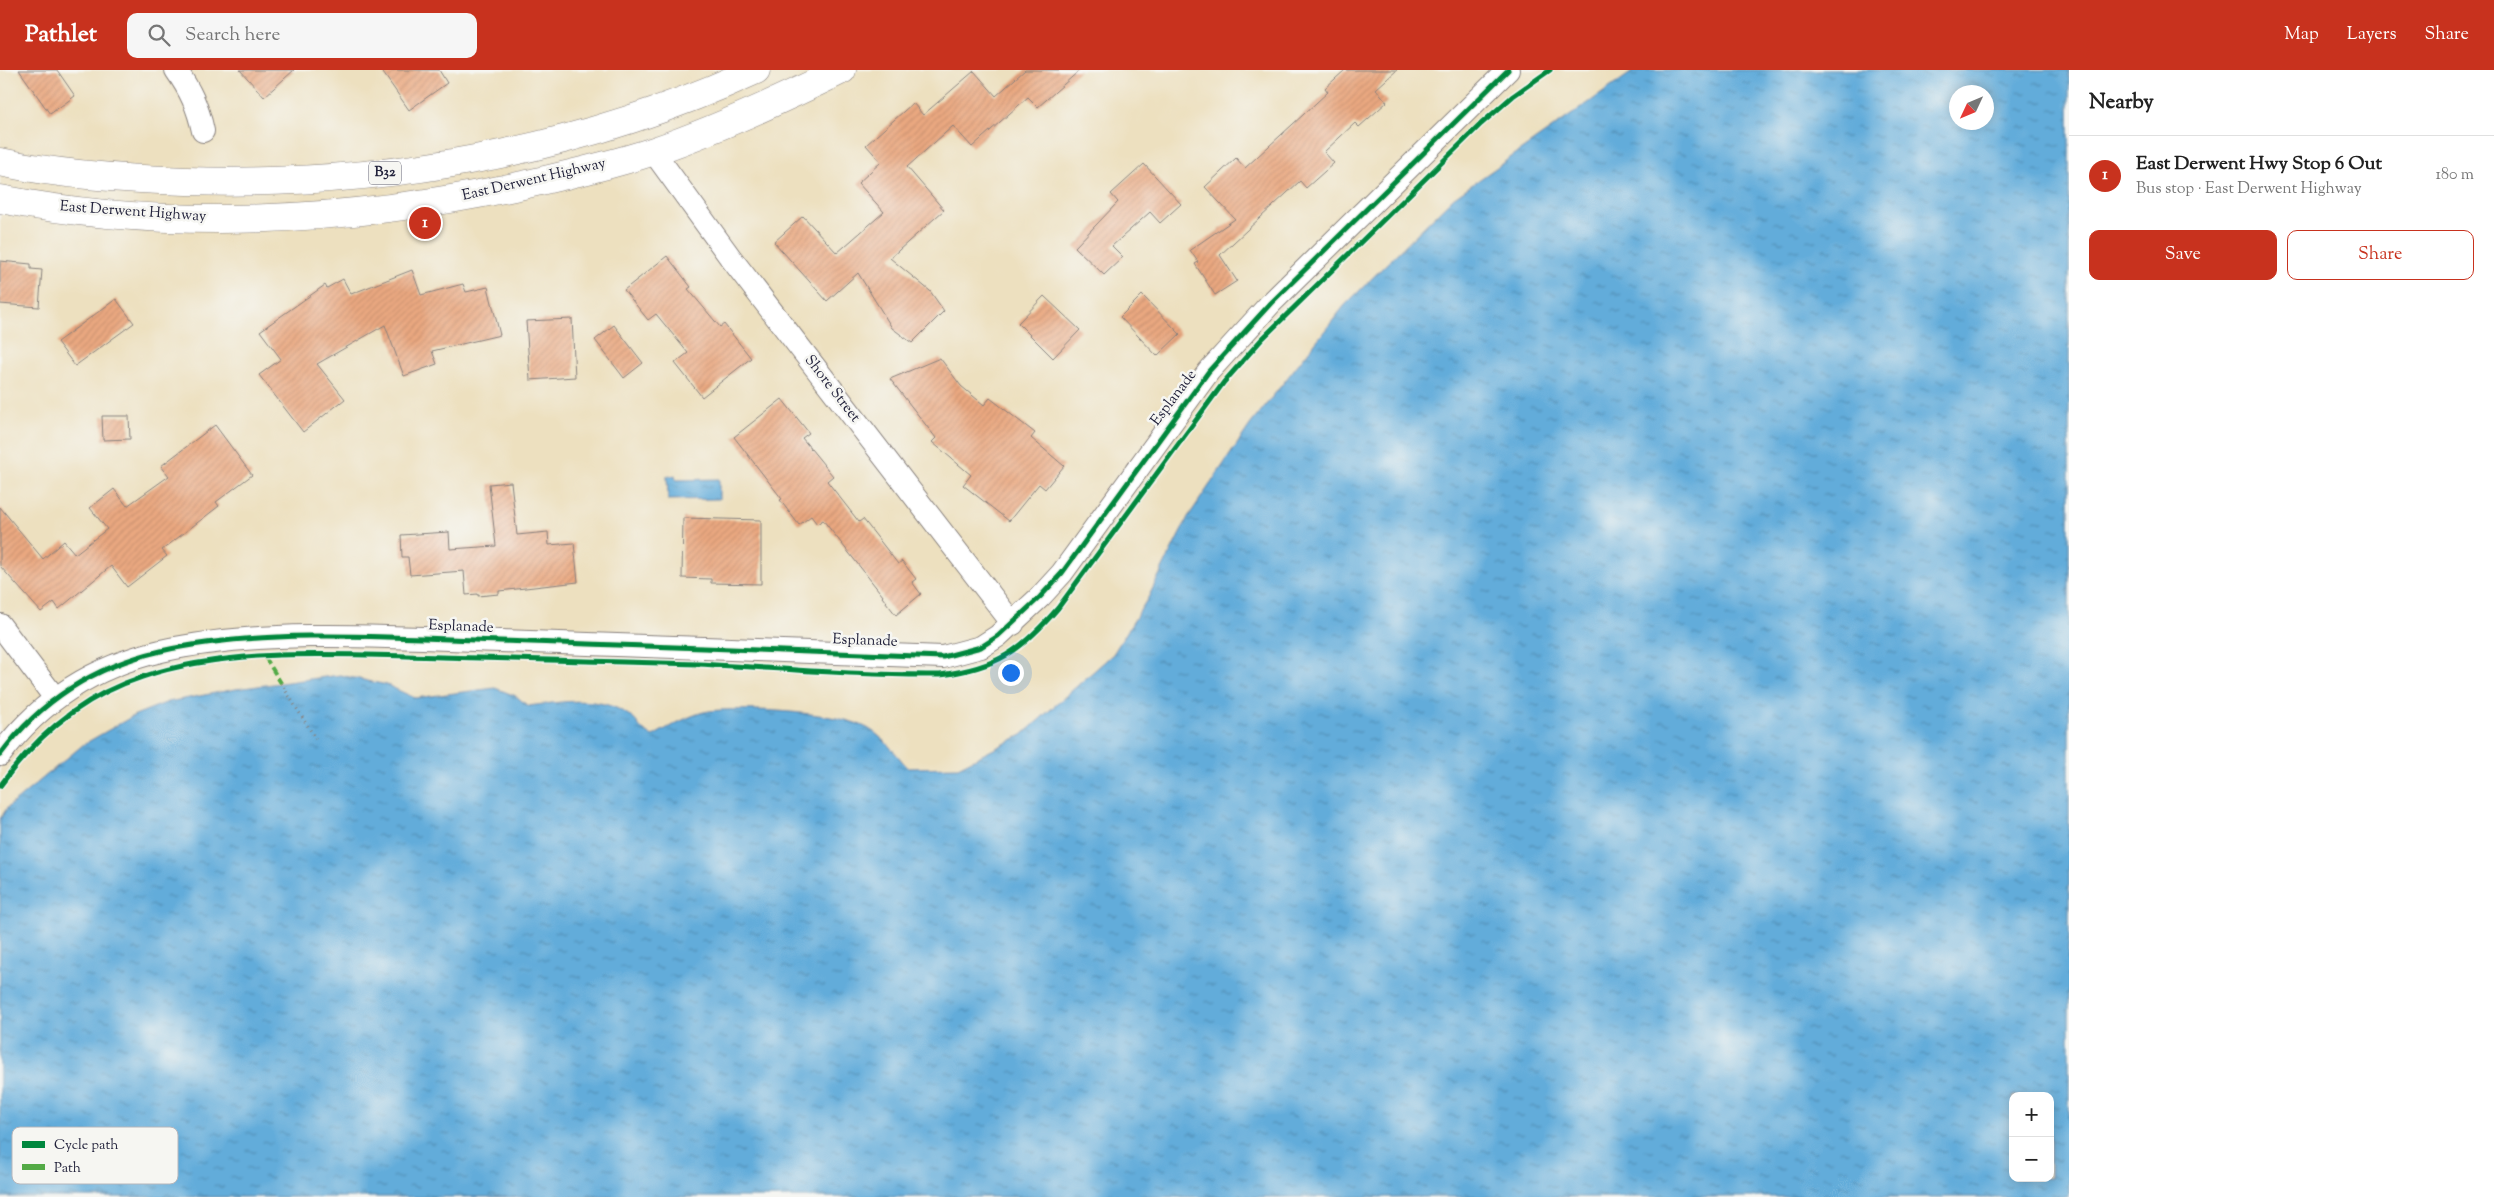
<!DOCTYPE html>
<meta charset="utf-8">
<style>
:root{--surface:#fff;--page:#f6f6f6;--text:#222;--muted:#767676;--line:#e0e0e0;--accent:#c8321e}
body{margin:0;font-family:"Sorts Mill Goudy",serif;background:var(--page);color:var(--text)}
.controls{position:absolute;right:15px;bottom:15px;display:grid;overflow:hidden;border-radius:10px;box-shadow:0 2px 12px #0003}
.controls button{width:45px;height:45px;display:grid;place-items:center;padding:0;border:0;border-bottom:1px solid var(--line);background:var(--surface);color:var(--text);font:25px sans-serif}
.compass{position:absolute;left:1949px;top:15px;width:45px;height:45px;border-radius:50%;background:var(--surface);box-shadow:0 2px 12px #0003;rotate:226deg}
.you{position:absolute;left:1010px;top:602px;width:18px;height:18px;margin:-12px;border:4px solid #fff;border-radius:50%;background:#1a73e8;box-shadow:0 0 0 8px #1a73e833}
.badge{display:grid;place-items:center;width:32px;height:32px;border-radius:50%;background:var(--accent);color:#fff;font-size:16px;font-weight:700}
.pin{position:absolute;translate:-50% -50%;border:2px solid #fff;box-shadow:0 1px 5px #0006}
.list{margin:0;padding:0;list-style:none}
h2{display:flex;justify-content:space-between;align-items:center;height:65px;margin:0;padding:0 20px;font-size:21px}
h2 small{font-size:16px;font-weight:400;color:var(--muted)}
.list li{display:grid;grid-template-columns:32px 1fr auto;gap:15px;align-items:center;box-sizing:border-box;height:80px;padding:0 20px;border-top:1px solid var(--line)}
.list b{display:block;font-size:19px;white-space:nowrap}
.list p{margin:0;font-size:16px;white-space:nowrap;color:var(--muted)}
.list em{font-size:16px;font-style:normal;color:var(--muted)}
.actions{display:flex;gap:10px;padding:15px 20px}
.actions a{flex:1;padding:11px 0;border:1px solid var(--accent);border-radius:10px;text-align:center;font-size:18px;color:var(--accent)}
.actions .main{background:var(--accent);color:#fff}
.icon{flex:none;width:28px;height:28px;fill:none;stroke:currentColor;stroke-width:2;stroke-linecap:round;stroke-linejoin:round}
.map{position:relative;flex:none;width:2069px;height:1127px;overflow:hidden}
header{display:flex;align-items:center;gap:30px;box-sizing:border-box;height:70px;padding:0 25px;background:var(--accent);color:#fff}
header strong{font-size:24px}
nav{display:flex;gap:28px;margin-inline-start:auto;font-size:18px}
.search{width:350px;height:45px;background:var(--page);display:flex;align-items:center;gap:12px;box-sizing:border-box;padding:0 18px;border-radius:10px;color:var(--muted);font-size:19px}
main{display:flex}
aside{flex:1;background:var(--surface)}
.map>svg:first-child{display:block}
</style>
<header>
<strong>Pathlet</strong>
<div class="search"><svg class="icon" aria-label="search" viewBox="0 0 24 24"><circle cx="10" cy="10" r="6"/><path d="M15 15l6 6"/></svg>Search here</div>
<nav><a>Map</a><a>Layers</a><a>Share</a></nav>
</header>
<main>
<div class="map">
<svg width="2069" height="1127" viewBox="0 0 2069 1127">
<defs>
<pattern id="water-ripples" width="26" height="14" patternUnits="userSpaceOnUse" patternTransform="scale(1.25)"><rect width="26" height="14" fill="#62acda"/><path d="M2 4q2-2 4 0t4 0M15 11q2-2 4 0t4 0" fill="none" stroke="#508cb2"/></pattern>
<pattern id="building-hatch" width="6" height="6" patternUnits="userSpaceOnUse" patternTransform="scale(1.25)"><rect width="6" height="6" fill="#eaa880"/><path d="M-1 1l2-2M0 6l6-6M5 7l2-2" fill="none" stroke="#c89070"/></pattern>
</defs>
<rect width="100%" height="100%" fill="#f6f6f2"/>
<filter id="ink" filterUnits="userSpaceOnUse"><feTurbulence type="fractalNoise" baseFrequency=".02" numOctaves="2"/><feDisplacementMap in="SourceGraphic" scale="10" xChannelSelector="R" yChannelSelector="G"/><feConvolveMatrix kernelMatrix="1 2 1 2 8 2 1 2 1" color-interpolation-filters="sRGB"/></filter>
<filter id="wash" filterUnits="userSpaceOnUse"><feTurbulence type="fractalNoise" baseFrequency=".0096" numOctaves="4" result="noise"/><feDisplacementMap in="SourceGraphic" scale="20" xChannelSelector="R" yChannelSelector="G"/><feGaussianBlur stdDeviation="1.12" result="paint"/><feColorMatrix in="noise" values="0 0 0 0 0 0 0 0 0 0 0 0 0 0 0 0 0 1.4 0 .05"/><feComposite in="paint" operator="in"/></filter>
<g filter="url(#wash)">
<rect width="100%" height="100%" fill="#ede0bf"/>
<path fill="url(#water-ripples)" stroke="#42678a" fill-rule="evenodd" d="M1635 0H2069V1127H0V749L7 738 84 674 135 645 168 632 236 619 340 605 387 615 415 628 495 618 516 626 528 636C561 632 601 624 630 646 641 654 637 659 653 666 667 658 693 643 709 641 742 637 831 642 861 655 880 662 895 683 908 698L958 697 1022 665 1113 584 1148 528 1188 447 1250 355 1345 235 1453 128ZM1956 22H1986V52H1956ZM2013 1026H2050V1108H2013Z
M667 406H675L676 410 719 409V429L668 430Z"/>
<g id="blocks">
<path fill="url(#building-hatch)" d="M19 0H57L75 26 50 44Z
M240 0H294L264 27Z
M381 0H439L447 13 409 40Z
M1025 0H1080L1038 37 1028 27 972 77 953 56 907 97 944 140 890 188 930 221 944 241 912 273 892 258 858 203 827 231 774 172 803 146 837 183 884 142 858 113 881 92 866 75 913 33 923 45 974 1 996 26Z
M1345 0H1397L1376 19 1387 32 1359 57 1355 53 1324 82 1334 93 1306 118 1300 111 1220 185 1237 211 1215 225 1195 194 1198 192 1190 180 1235 149 1205 117 1236 88 1245 98 1328 22 1325 18Z
M1144 94 1181 134 1160 153 1150 142 1112 176 1123 187 1104 205 1075 177 1118 132 1111 124Z
M667 186 691 217 688 219 720 257 724 254 751 288 702 327 675 293 688 283 656 244 648 250 624 220Z
M0 191 31 194V199L42 200 39 237 0 234Z
M412 200 421 225 463 214 466 222 488 217 500 265 432 281 437 294 404 306 385 255 317 294 345 329 303 362 259 305 281 289 260 261 325 215 327 218 343 209 351 224Z
M1142 225 1180 264 1157 286 1120 247Z
M1044 226 1080 260 1053 288 1018 253Z
M116 229 134 253 75 296 57 272Z
M572 249 575 307 530 310 526 251Z
M614 255 643 293 624 308 595 270Z
M940 288 961 316 984 335 990 328 1035 363 1031 368 1064 396 1045 419 1039 414 1009 451 963 415 971 405 932 372 936 368 890 309Z
M782 329 809 363 802 368 833 406 827 411 859 452 863 449 898 494 902 491 916 509 912 512 921 524 896 545 882 527 883 526 823 450 817 454 811 446 799 455 780 430 782 429 734 367Z
M102 346H129L130 369 103 370Z
M215 355 252 405 216 432 219 436 162 480 167 486 127 517 111 496 59 539 54 532 41 542 0 496V437L43 489 64 471 75 484 107 459 90 438 114 419 127 436 169 406 161 396Z
M511 412 517 465 548 462 549 475 574 473 578 512 499 521V524L478 526V524L466 525 464 501 410 505 408 487H402L401 465 449 462 450 479 496 476 489 414Z
M683 448 761 450V514L711 513V509L682 508Z"/>
</g>
</g>
<g filter="url(#ink)">
<use href="#blocks" fill-opacity="0" stroke="#88817d" stroke-width="1"/>
<g fill="none" stroke-linecap="round" stroke-linejoin="round">
<defs>
<path id="minor" d="M176 0C190 20 198 37 203 61
M653 81 730 187 1013 554
M0 555 55 628
M0 685C40 631 95 596 161 581 265 558 394 567 500 571 648 576 795 581 943 587L981 577 998 566 1040 527 1062 503 1209 301 1271 233 1508 0"/>
<path id="primary" d="M0 92C61 105 124 109 186 111 382 117 578 82 756 0
M0 129C172 162 353 152 523 115 567 105 612 95 654 81 718 59 781 30 842 0"/>
</defs>
<use href="#minor" stroke="#88817d" stroke-width="24"/>
<use href="#primary" stroke="#88817d" stroke-width="29"/>
<path stroke="#88817d" stroke-width="3" stroke-dasharray="1 4" stroke-linecap="butt" d="M281 613 317 671"/>
<use href="#minor" stroke="#fff" stroke-width="22"/>
<use href="#primary" stroke="#fff" stroke-width="28"/>
<path stroke="#53aa46" stroke-width="4" stroke-dasharray="8 4" stroke-linecap="butt" d="M265 587 281 613"/>
<defs>
<path id="cycleway" d="M0 685C40 631 95 596 161 581 265 558 394 567 500 571 648 576 795 581 943 587L981 577 998 566 1040 527 1062 503 1209 301 1271 233 1508 0
M0 716C36 666 83 626 142 607 234 576 346 585 441 587 527 590 613 591 698 594 779 598 859 606 940 605 997 598 1021 581 1058 538L1224 312 1262 269 1481 54 1513 26 1550 0"/>
</defs>
<use href="#cycleway" stroke="#f6f6f2" stroke-width="8"/>
<use href="#cycleway" stroke="#00873e" stroke-width="5"/>
</g>
</g>
<g text-anchor="middle" dominant-baseline="central" stroke-width="5" stroke-linejoin="round" paint-order="stroke">
<rect fill="#f6f6f2" stroke="#626272" stroke-width="1" x="369" y="91.5" width="32" height="23" rx="4"/>
<g font-size="14" font-weight="bold" fill="#22223b">
<text x="385" y="103">B32</text>
</g>
<g font-size="15" fill="#22223b" stroke="#f6f6f2">
<text transform="translate(534 110) rotate(-13)">East Derwent Highway</text>
<text transform="translate(133 142) rotate(4)">East Derwent Highway</text>
<text transform="translate(832 319) rotate(52)">Shore Street</text>
<text transform="translate(1174 328) rotate(-53)">Esplanade</text>
<text transform="translate(461 557) rotate(2)">Esplanade</text>
<text transform="translate(865 571) rotate(2)">Esplanade</text>
</g>
</g>
<rect x="12" y="1057" width="166" height="57" rx="8" fill="#f6f6f2" stroke="#b6b6bb" stroke-width="1"/>
<rect x="22" y="1071" width="23" height="7" fill="#00873e"/>
<rect x="22" y="1094" width="23" height="6" fill="#53aa46"/>
<g font-size="14" fill="#22223b">
<text x="54" y="1079">Cycle path</text>
<text x="54" y="1102">Path</text>
</g>
</svg>
<div class="controls">
<button>+</button>
<button>−</button>
</div>
<svg class="compass" viewBox="-18 -18 36 36"><path d="M0-13l5 13h-10z" fill="#e53935"/><path d="M0 13l5-13h-10z" fill="#767676"/></svg>
<div class="you"></div>
<div class="pin badge" style="left:425px;top:153px">1</div>
</div>
<aside>
<h2>Nearby<small></small></h2>
<ul class="list">
<li><span class="badge">1</span><div><b>East Derwent Hwy Stop 6 Out</b><p>Bus stop · East Derwent Highway</p></div><em>180 m</em></li>
</ul>
<div class="actions"><a class="main">Save</a><a>Share</a></div>
</aside>
</main>
